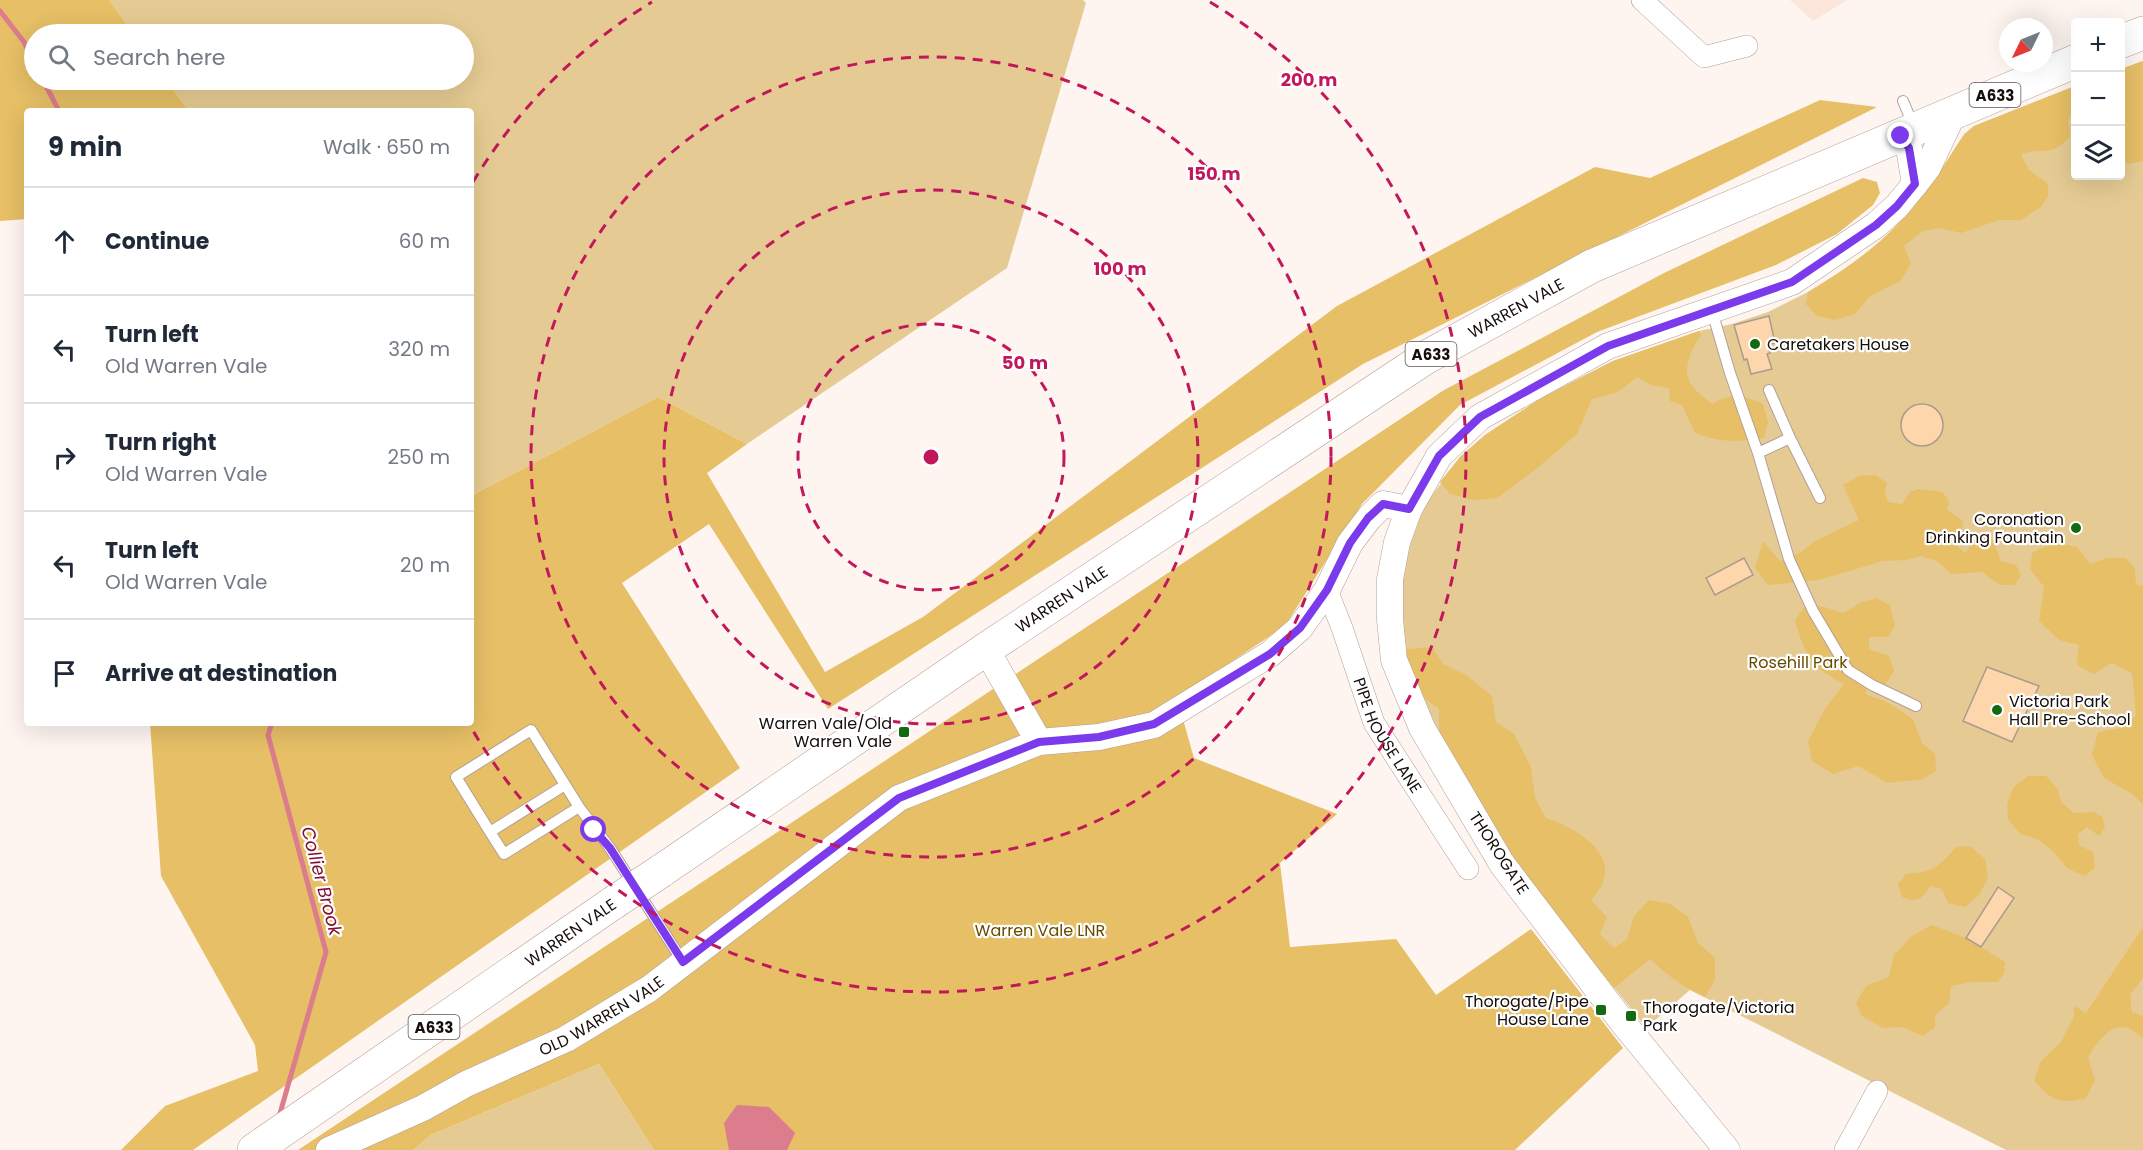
<!DOCTYPE html>
<meta charset="utf-8">
<style>
:root{--surface:#fff;--page:#f6f6f7;--text:#1f2937;--muted:#747a83;--line:#e0e1e3}
body{margin:0;font-family:Poppins,sans-serif;background:var(--page);color:var(--text)}
.controls{position:absolute;right:18px;top:18px;display:grid;overflow:hidden;border-radius:6px;box-shadow:0 6px 24px #0002}
.controls button{width:54px;height:54px;display:grid;place-items:center;padding:0;border:0;border-bottom:2px solid var(--line);background:var(--surface);color:var(--text);font:30px sans-serif}
.compass{position:absolute;left:1999px;top:18px;width:54px;height:54px;border-radius:50%;background:var(--surface);box-shadow:0 6px 24px #0002;rotate:227deg}
.stop{position:absolute;width:18px;height:18px;margin:-14px;border:4px solid #7c3aed;border-radius:50%;background:#fff}
.stop.end{background:#7c3aed;border-color:#fff;box-shadow:0 2px 6px #0008}
.list{margin:0;padding:0;list-style:none}
h2{display:flex;justify-content:space-between;align-items:center;height:78px;margin:0;padding:0 24px;font-size:26px}
h2 small{font-size:20px;font-weight:400;color:var(--muted)}
.list li{display:grid;grid-template-columns:39px 1fr auto;gap:18px;align-items:center;box-sizing:border-box;height:108px;padding:0 24px;border-top:2px solid var(--line)}
.list b{display:block;font-size:22px;white-space:nowrap}
.list p{margin:0;font-size:20px;white-space:nowrap;color:var(--muted)}
.list em{font-size:20px;font-style:normal;color:var(--muted)}
.icon{flex:none;width:33px;height:33px;fill:none;stroke:currentColor;stroke-width:2;stroke-linecap:round;stroke-linejoin:round}
.map{position:relative;flex:none;width:2143px;height:1150px;overflow:hidden}
.search{position:absolute;background:var(--surface);box-shadow:0 6px 24px #0002;left:24px;top:24px;width:450px;height:66px;display:flex;align-items:center;gap:15px;box-sizing:border-box;padding:0 21px;border-radius:33px;color:var(--muted);font-size:22px}
.panel{position:absolute;background:var(--surface);box-shadow:0 6px 24px #0002;left:24px;top:108px;width:450px;height:618px;border-radius:6px}
.map>svg:first-child{display:block}
</style>
<div class="map">
<svg width="2143" height="1150" viewBox="0 0 2143 1150">
<rect width="100%" height="100%" fill="#fef5f1"/>
<path fill="#fce5da" d="M1790 0H1847L1813 21Z"/>
<path fill="#e5cb93" d="M109 0H1083L1086 3 1007 268 747 444 658 397 471 496V111H189L166 80H464V34H134Z
M2143 61V1150H2006L1690 990 1646 1028 1513 860 1428 716 1403 661 1401 584 1409 548 1419 513 1460 457 1485 435 1541 398 1613 361 1699 331 1732 324 1768 312 1808 292 1849 267 1882 240 1911 210 1941 170 1964 134 1974 126 2075 86 2076 176H2120L2121 69Z
M599 1064 654 1150H413L431 1135Z"/>
<path fill="#e6bf66" d="M0 0H109L134 34H34V80H166L189 111H27V219L0 221Z
M2143 61V161L2128 164 2121 159V69Z
M2075 86V107L2068 120 2070 136C2049 161 2043 144 2021 155L2029 170 2048 184V196L2041 207 2021 220H1999L1961 233 1940 228 1923 231 1904 246 1911 264 1900 281 1869 297 1855 314 1835 320 1817 316 1806 304 1808 292C1846 269 1881 245 1910 211 1921 198 1931 184 1941 170 1952 155 1959 138 1974 126Z
M1820 100 1877 107 1363 364 828 709 709 524 622 583 740 768 193 1150H121L165 1106 258 1071 255 1045 161 876 150 723H471V496L658 397 747 444 707 473 825 672 923 617 1337 306 1595 167 1650 178Z
M1863 178 1877 182 1880 193 1873 205 1837 234 1776 265 1597 332 1460 405 1362 504 1285 626 1171 702 1184 723 1194 758 1337 814 1280 863 1290 947 1396 939 1436 995 1531 929 1623 1048 1515 1150H654L599 1064 431 1135 413 1150H298L1444 390 1664 273Z
M1699 331 1701 335C1692 349 1681 368 1691 384 1695 391 1705 398 1712 404 1734 392 1741 395 1763 404L1768 422 1764 438C1734 442 1725 443 1695 433L1682 405 1670 401 1669 388 1651 385 1637 377 1618 392 1592 399 1577 434 1536 469 1497 498 1474 500 1450 494 1440 482 1460 457 1485 435 1541 398 1613 361Z
M1875 475 1887 483 1885 493 1888 502 1902 504 1910 492 1919 489 1943 492 1949 502 1947 510 1963 521 1961 534 1954 543 1965 553 1979 535 1993 540 2001 561 2016 565 2021 575 2015 585H2000L1982 572 1951 574 1939 562 1921 556 1907 560 1883 561 1819 580 1768 585 1755 568 1763 541 1780 561 1801 552 1815 541 1859 520 1843 485 1859 476Z
M2053 542 2077 547 2090 564 2107 558H2126L2135 569 2136 584 2143 586V804L2132 794 2104 778 2092 755 2098 732 2121 728 2136 716 2132 673 2111 663 2094 674 2077 665 2079 645 2059 640 2039 621 2044 587 2030 569 2032 553Z
M1876 598 1890 605 1895 626 1888 637H1869V649L1889 656 1894 671 1886 684 1868 688 1865 694 1887 702 1913 719 1922 743 1935 754 1936 771 1923 779 1888 783 1858 766 1833 774 1812 761 1808 741 1825 709 1844 684C1810 666 1806 657 1795 621L1804 607H1824L1843 613 1862 602Z
M1432 647 1443 664 1466 675 1492 696 1496 722 1514 734 1531 767 1535 798 1546 818C1582 830 1629 860 1591 900L1607 917 1600 934 1614 948 1627 939 1634 916 1649 900 1670 904 1688 917 1698 943 1715 958V980L1705 997C1684 988 1667 975 1650 959L1614 988 1513 860 1439 734V709L1418 693 1403 650Z
M2028 776H2046L2058 789 2061 802 2074 813 2094 812 2102 817 2105 828 2099 836 2087 827 2078 834 2079 845 2093 852 2095 868 2084 876 2067 868 2054 852 2037 839 2020 834 2008 819 2007 804 2013 788Z
M1970 846 1985 859 1988 878 1979 895 1965 907 1948 903 1942 889 1930 886C1921 900 1918 903 1902 897L1898 884 1906 874C1932 872 1940 867 1956 847Z
M1932 925 1966 938 2005 962 2004 973 1998 982H1972L1951 986 1949 1003 1935 1015V1027L1923 1036 1902 1027 1883 1028 1862 1016 1856 1003 1866 986 1889 977 1894 955 1912 936Z
M2143 927V978L2130 995 2132 1012 2143 1016V1038C2139 1035 2132 1029 2127 1028 2108 1023 2095 1046 2088 1058L2095 1080 2086 1098C2060 1105 2050 1100 2034 1080L2041 1061 2061 1042 2074 1017V1006L2086 1013Z"/>
<path fill="#db7d8c" d="M737 1105 769 1107 795 1133 787 1150H729L724 1123Z"/>
<g fill="none" stroke-linecap="round" stroke-linejoin="round">
<path stroke="#db7d8c" stroke-width="5" d="M0 11 24 42 34 63
M43 80 59 111
M272 723 268 735 326 952 279 1117"/>
</g>
<path fill="#fed6ac" stroke="#aa9b8d" stroke-width="1.5" d="M1769 316 1775 343 1767 345 1770 353 1767 354 1772 369 1751 374 1747 359 1744 360 1734 325Z
M1901 425a21 21 0 1 1 42 0a21 21 0 1 1-42 0Z
M1744 558 1753 575 1715 595 1706 578Z
M1987 667 2039 686 2012 742 1963 721Z
M1998 887 2014 898 1981 947 1966 938Z"/>
<g fill="none" stroke-linecap="round" stroke-linejoin="round">
<defs>
<path id="service" d="M1903 101 1914 127
M1712 311 1730 373 1758 453 1790 438 1820 498
M1769 390 1790 438
M1758 453 1789 559 1813 611 1848 670 1872 685 1916 706
M579 807 610 848 683 962
M490 832 456 777 531 730 579 807 504 854 490 832 565 785"/>
<g id="minor">
<path d="M1642 0 1704 57 1747 46"/>
<path id="s1" d="M1327 590 1342 628 1374 723 1468 869"/>
<path d="M1845 1150 1877 1091"/>
</g>
<g id="tertiary">
<path d="M1915 184 1928 167 1954 112"/>
<path d="M986 649 1039 742"/>
<path id="s2" d="M329 1150 423 1108 466 1084 566 1039 649 989 899 798 1039 742 1099 737 1154 725 1219 685 1270 654 1300 628 1327 590 1350 543 1369 518 1383 504 1409 509"/>
<path d="M1727 1150 1624 1024 1502 864 1422 728 1394 660 1390 620V579L1397 542 1409 509 1439 456 1480 417 1608 346 1792 282 1876 225 1897 206 1915 184 1909 148 1901 136"/>
</g>
<g id="primary">
<path d="M2120 42 2143 33"/>
<path id="s3" d="M661 871 986 649 1425 358 1592 266 2076 61"/>
<path id="s4" d="M254 1150 613 903"/>
</g>
</defs>
<use href="#service" stroke="#b29f96" stroke-width="12"/>
<use href="#minor" stroke="#b29f96" stroke-width="22"/>
<use href="#tertiary" stroke="#b29f96" stroke-width="27"/>
<use href="#primary" stroke="#b29f96" stroke-width="34"/>
<use href="#service" stroke="#fff" stroke-width="10"/>
<use href="#minor" stroke="#fff" stroke-width="21"/>
<use href="#tertiary" stroke="#fff" stroke-width="26"/>
<use href="#primary" stroke="#fff" stroke-width="33"/>
<defs>
<path id="primary-bridge" d="M613 903 661 871"/>
</defs>
<use href="#primary-bridge" stroke="#b29f96" stroke-width="34" stroke-linecap="butt"/>
<use href="#primary-bridge" stroke="#fff" stroke-width="33"/>
</g>
<g fill="none" stroke-linecap="round" stroke-linejoin="round">
<path stroke="#7c3aed" stroke-width="8" d="M594 830 610 848 683 962 899 798 1039 742 1099 737 1154 724 1270 654 1300 628 1327 590 1350 543 1368 518 1383 504 1409 509 1439 456 1480 417 1608 346 1792 282 1876 225 1897 206 1915 184 1909 148 1901 136"/>
</g>
<g fill="none" stroke="#c2185b" stroke-width="3" stroke-dasharray="10 8">
<circle cx="931" cy="457" r="133"/>
<circle cx="931" cy="457" r="267"/>
<circle cx="931" cy="457" r="400"/>
<path d="M473 182A534 534 0 0 1 652 2M1210 2A534 534 0 1 1 469 724"/>
</g>
<g fill="#136a12" stroke="#fff" stroke-width="2">
<circle cx="1755" cy="344" r="6"/>
<circle cx="2076" cy="528" r="6"/>
<circle cx="1997" cy="710" r="6"/>
<rect x="898" y="726" width="12" height="12" rx="3"/>
<rect x="1595" y="1004" width="12" height="12" rx="3"/>
<rect x="1625" y="1010" width="12" height="12" rx="3"/>
</g>
<g text-anchor="middle" dominant-baseline="central" stroke-width="4.5" stroke-linejoin="round" paint-order="stroke">
<g fill="#fff" stroke="#5b5654" stroke-width="1.5">
<rect x="1969.5" y="83" width="51" height="24" rx="4.5"/>
<rect x="1405.5" y="342" width="51" height="24" rx="4.5"/>
<rect x="408.5" y="1015" width="51" height="24" rx="4.5"/>
</g>
<g font-size="15" font-weight="bold" fill="#150e0b">
<text x="1995" y="95">A633</text>
<text x="1431" y="354">A633</text>
<text x="434" y="1027">A633</text>
</g>
<g font-size="16" fill="#150e0b" stroke="#fff">
<text stroke="none"><textPath href="#s3" startOffset="1024">WARREN VALE</textPath></text>
<text stroke="none"><textPath href="#s3" startOffset="484">WARREN VALE</textPath></text>
<text stroke="none"><textPath href="#s1" startOffset="158">PIPE HOUSE LANE</textPath></text>
<text transform="translate(1499 853) rotate(57)">THOROGATE</text>
<text stroke="none"><textPath href="#s4" startOffset="384">WARREN VALE</textPath></text>
<text stroke="none"><textPath href="#s2" startOffset="304">OLD WARREN VALE</textPath></text>
</g>
<g font-size="16" fill="#150e0b" stroke="#fff" text-anchor="start">
<text x="1767" y="344">Caretakers House</text>
<text x="2064" y="519" text-anchor="end">Coronation<tspan x="2064" dy="18">Drinking Fountain</tspan></text>
<text x="2009" y="701">Victoria Park<tspan x="2009" dy="18">Hall Pre-School</tspan></text>
<text x="892" y="723" text-anchor="end">Warren Vale/Old<tspan x="892" dy="18">Warren Vale</tspan></text>
<text x="1589" y="1001" text-anchor="end">Thorogate/Pipe<tspan x="1589" dy="18">House Lane</tspan></text>
<text x="1643" y="1007">Thorogate/Victoria<tspan x="1643" dy="18">Park</tspan></text>
</g>
<g font-size="16" fill="#664c00" stroke="#fff">
<text x="1798" y="662">Rosehill Park</text>
<text x="1040" y="930">Warren Vale LNR</text>
</g>
<g font-size="18" font-style="italic" fill="#820e33" stroke="#fff">
<text transform="translate(322 881) rotate(75)">Collier Brook</text>
</g>
</g>
<circle cx="931" cy="457" r="9" fill="#c2185b" stroke="#fff" stroke-width="3"/>
<g font-size="18" text-anchor="middle" font-weight="bold" fill="#c2185b" stroke="#fff" stroke-width="4.5" stroke-linejoin="round" paint-order="stroke">
<text x="1309" y="86">200 m</text>
<text x="1214" y="180">150 m</text>
<text x="1120" y="275">100 m</text>
<text x="1025" y="369">50 m</text>
</g>
</svg>
<div class="controls">
<button>+</button>
<button>−</button>
<button><svg class="icon" aria-label="layers" viewBox="0 0 24 24"><path d="M12 4l9 5-9 5-9-5zM3 14l9 5 9-5"/></svg></button>
</div>
<svg class="compass" viewBox="-18 -18 36 36"><path d="M0-13l5 13h-10z" fill="#e53935"/><path d="M0 13l5-13h-10z" fill="#747a83"/></svg>
<div class="stop" style="left:594px;top:830px"></div>
<div class="stop end" style="left:1901px;top:136px"></div>
<div class="search"><svg class="icon" aria-label="search" viewBox="0 0 24 24"><circle cx="10" cy="10" r="6"/><path d="M15 15l6 6"/></svg>Search here</div>
<section class="panel">
<h2>9 min<small>Walk · 650 m</small></h2>
<ul class="list">
<li><svg class="icon" aria-label="ahead" viewBox="0 0 24 24"><path d="M12 20V5M6 11l6-6 6 6"/></svg><div><b>Continue</b></div><em>60 m</em></li>
<li><svg class="icon" aria-label="left" viewBox="0 0 24 24"><path d="M17 20v-9H6M10 6l-5 5 5 5"/></svg><div><b>Turn left</b><p>Old Warren Vale</p></div><em>320 m</em></li>
<li><svg class="icon" aria-label="right" viewBox="0 0 24 24"><path d="M7 20v-9h11M14 6l5 5-5 5"/></svg><div><b>Turn right</b><p>Old Warren Vale</p></div><em>250 m</em></li>
<li><svg class="icon" aria-label="left" viewBox="0 0 24 24"><path d="M17 20v-9H6M10 6l-5 5 5 5"/></svg><div><b>Turn left</b><p>Old Warren Vale</p></div><em>20 m</em></li>
<li><svg class="icon" aria-label="arrive" viewBox="0 0 24 24"><path d="M6 21V4h12l-3 4 3 4H6"/></svg><div><b>Arrive at destination</b></div></li>
</ul>
</section>
</div>
